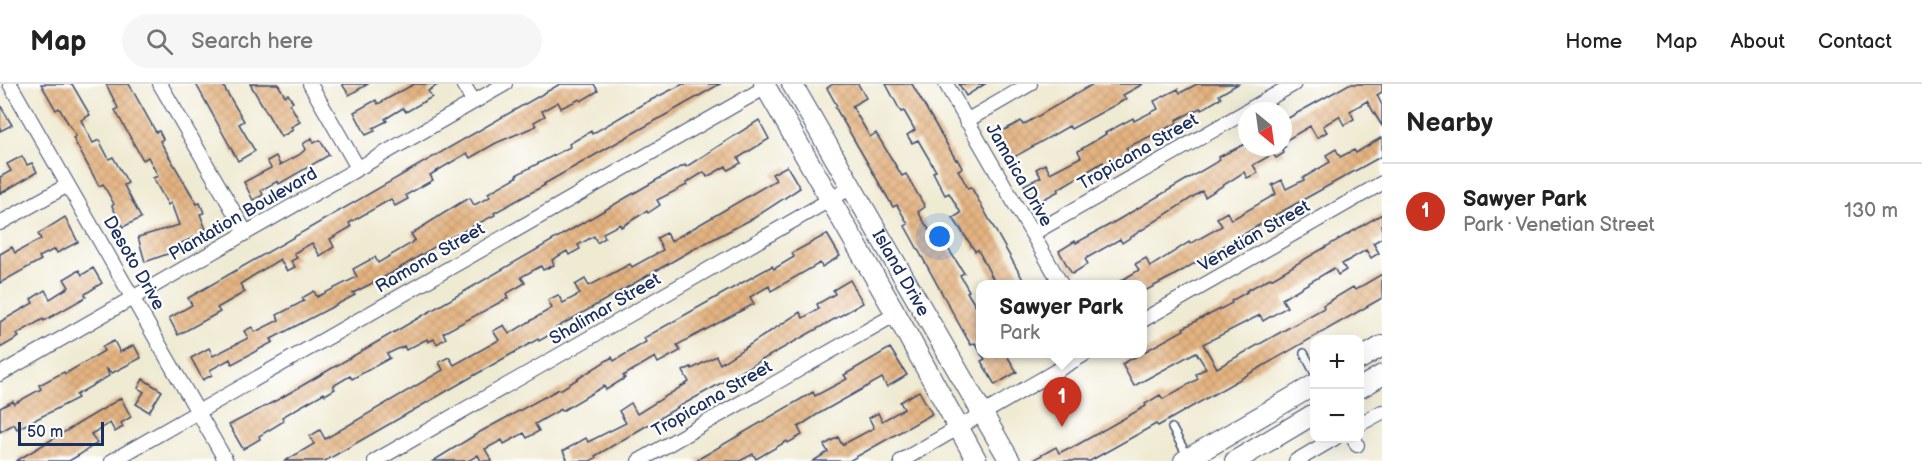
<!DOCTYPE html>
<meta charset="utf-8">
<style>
:root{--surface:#fff;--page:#f6f6f6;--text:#222;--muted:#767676;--line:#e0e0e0;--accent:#c8321e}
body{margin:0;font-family:"Balsamiq Sans",sans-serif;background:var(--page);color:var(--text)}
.controls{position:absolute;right:18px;bottom:18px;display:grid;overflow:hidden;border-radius:12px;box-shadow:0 6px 24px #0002}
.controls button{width:54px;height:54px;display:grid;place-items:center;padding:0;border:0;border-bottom:2px solid var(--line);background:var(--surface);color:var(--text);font:30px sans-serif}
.compass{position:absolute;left:1238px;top:18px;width:54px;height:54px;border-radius:50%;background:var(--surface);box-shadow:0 6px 24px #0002;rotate:151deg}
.scale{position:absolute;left:18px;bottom:15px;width:86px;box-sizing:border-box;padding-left:6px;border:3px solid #1b2f5e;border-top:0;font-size:16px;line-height:21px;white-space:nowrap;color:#1b2f5e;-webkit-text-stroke:4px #fff;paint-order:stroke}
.you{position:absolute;left:940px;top:153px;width:21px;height:21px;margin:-15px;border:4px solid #fff;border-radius:50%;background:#1a73e8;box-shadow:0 0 0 9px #1a73e833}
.badge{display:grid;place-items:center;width:39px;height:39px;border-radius:50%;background:var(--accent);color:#fff;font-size:20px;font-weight:700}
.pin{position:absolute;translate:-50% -50px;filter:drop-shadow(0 2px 3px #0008)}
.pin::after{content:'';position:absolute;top:32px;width:21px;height:18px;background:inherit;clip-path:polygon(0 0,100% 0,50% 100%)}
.popup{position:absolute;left:976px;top:196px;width:171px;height:78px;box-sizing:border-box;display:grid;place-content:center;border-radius:12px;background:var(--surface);filter:drop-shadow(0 2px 4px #0005);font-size:20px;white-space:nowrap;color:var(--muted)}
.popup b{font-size:22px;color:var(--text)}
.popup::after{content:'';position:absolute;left:50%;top:100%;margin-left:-12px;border:12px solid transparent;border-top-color:var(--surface)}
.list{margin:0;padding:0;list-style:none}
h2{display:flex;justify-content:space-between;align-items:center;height:78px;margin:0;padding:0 24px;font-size:26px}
h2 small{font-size:20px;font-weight:400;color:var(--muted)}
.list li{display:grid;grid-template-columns:39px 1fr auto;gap:18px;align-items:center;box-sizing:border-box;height:96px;padding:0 24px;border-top:2px solid var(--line)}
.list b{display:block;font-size:22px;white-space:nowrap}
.list p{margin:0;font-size:20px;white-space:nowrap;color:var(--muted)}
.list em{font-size:20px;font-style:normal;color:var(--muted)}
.icon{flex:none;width:33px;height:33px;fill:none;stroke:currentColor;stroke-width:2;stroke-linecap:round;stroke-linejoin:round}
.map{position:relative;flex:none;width:1382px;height:377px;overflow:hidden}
header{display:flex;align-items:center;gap:36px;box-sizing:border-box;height:84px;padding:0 30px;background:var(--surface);border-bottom:2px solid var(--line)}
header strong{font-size:28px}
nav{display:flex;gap:33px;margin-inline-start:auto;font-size:21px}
.search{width:420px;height:54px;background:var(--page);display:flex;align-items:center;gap:15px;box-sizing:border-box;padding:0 21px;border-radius:33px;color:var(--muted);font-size:22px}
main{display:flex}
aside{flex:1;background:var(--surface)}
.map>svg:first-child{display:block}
</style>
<header>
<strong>Map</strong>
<div class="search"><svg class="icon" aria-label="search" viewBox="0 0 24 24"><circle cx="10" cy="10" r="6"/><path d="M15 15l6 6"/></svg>Search here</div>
<nav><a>Home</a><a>Map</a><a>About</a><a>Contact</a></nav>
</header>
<main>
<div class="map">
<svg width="1382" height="377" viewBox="0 0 1382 377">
<defs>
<pattern id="building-cross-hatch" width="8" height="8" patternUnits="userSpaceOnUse" patternTransform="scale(1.5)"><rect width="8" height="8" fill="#e4b380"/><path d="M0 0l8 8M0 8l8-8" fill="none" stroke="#c39a71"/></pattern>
</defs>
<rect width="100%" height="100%" fill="#fff"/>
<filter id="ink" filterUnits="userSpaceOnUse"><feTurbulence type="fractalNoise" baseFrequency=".0167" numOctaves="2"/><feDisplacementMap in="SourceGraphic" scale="12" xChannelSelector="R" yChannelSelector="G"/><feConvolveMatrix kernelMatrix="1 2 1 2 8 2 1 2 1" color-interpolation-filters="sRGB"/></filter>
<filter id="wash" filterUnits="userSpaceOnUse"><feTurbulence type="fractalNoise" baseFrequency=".008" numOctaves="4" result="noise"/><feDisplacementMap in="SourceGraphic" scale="24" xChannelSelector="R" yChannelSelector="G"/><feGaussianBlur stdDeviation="1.35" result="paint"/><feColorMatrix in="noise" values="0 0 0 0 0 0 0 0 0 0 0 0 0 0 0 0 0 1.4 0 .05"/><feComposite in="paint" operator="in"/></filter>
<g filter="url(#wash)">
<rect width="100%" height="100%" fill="#efead2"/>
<g id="blocks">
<path fill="url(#building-cross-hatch)" d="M41 0H72L90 31 81 36 93 59 99 56 109 75 113 73 128 99 124 101 141 134 123 143 112 122 114 120 103 100 99 102 73 54 76 52 59 24 56 26Z
M106 0H129L156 48 159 47 163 55 160 57 197 120 200 119 204 129 200 130 207 148 172 163 173 168 145 178 138 153 179 141 171 119 168 121 153 94 158 92 148 73 143 76 115 26 118 24Z
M196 0H222L244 37 239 40 255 67 238 77Z
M250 0H278L285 12 288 10 293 18 290 20 300 38 291 43 293 46 281 53Z
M342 0H368L349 11Z
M414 0H439L428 7 432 13 406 28 403 24 385 35 387 37 373 44 375 47 366 51 354 28 376 16 378 20Z
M560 0H594L598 7 581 17 580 15 561 24 558 18 542 27 545 32 534 38 536 42 496 59 470 74 467 69 430 91 433 96 406 111 408 115 395 122 391 115 349 139 351 143 330 155 334 163 320 172 312 159 294 169 297 174 291 177 295 183 287 187 280 175 240 200 245 208 217 224 220 228 178 251 169 234 192 221 188 214Z
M683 0H720L544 100 545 101 494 129 495 131 444 157 390 190 353 209 355 211 271 255 273 258 232 280 230 275 210 286 212 291 203 296 191 274 209 264 213 272 248 254 244 247 252 243 255 248 279 236 277 231 304 217 302 214 314 207 317 213 357 193 353 185 375 173 378 179 410 160 415 156 411 150 460 119 470 114 474 121 490 113 488 109 517 93 516 91 570 63 569 60 591 47 592 50 643 20Z
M833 0H858L866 14 852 22 870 53 876 49 902 92 906 90 925 123 918 128 937 159 942 155 964 189 960 191 969 207 967 208 978 226 981 225V269L975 259 971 261 965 251 905 142 908 140 897 121 893 123 835 23 837 22 827 4Z
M886 0H912L956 76 957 75 962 84 958 86 968 104 971 103 1026 201H998L992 193 978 166 975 167 953 134 961 129 949 109 945 111 933 88 936 87 918 56 912 59 907 51 915 46 904 27 901 28Z
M959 0H985L966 12Z
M1093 0H1143L1123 11 1126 15 1071 45 1069 42 1009 76 995 51 1021 37 1023 41Z
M1197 0H1238L1219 11 1221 14 1201 26 1200 24 1176 36 1177 39 1126 64 1128 68 1105 81 1103 78 1058 105 1059 107 1034 120 1024 101 1041 93 1036 85 1045 80 1050 89 1081 73 1078 67 1106 50 1105 49 1133 34 1134 37 1158 25 1154 17 1178 5 1180 9Z
M1349 0H1382V8L1377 11 1382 21V42L1367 17 1350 27 1354 35 1344 41 1339 32 1323 42 1327 48 1317 54 1310 42 1283 58V37Z
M0 21 12 41 0 47Z
M759 36 769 55 738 74 741 79 728 86 726 82 707 93 704 88 686 99 687 101 657 116 660 121 648 129 647 127 621 143 620 140 603 149 605 154 597 159 594 152 578 161 580 165 569 171 567 167 552 176 554 181 543 186 541 182 521 193 525 199 506 210 508 214 443 249 446 254 437 260 434 255 428 258 427 255 406 266 404 262 387 270 390 274 352 295 350 292 333 302 335 305 325 311 324 309 282 333 284 337 259 352 260 355 243 365 229 341 279 315 660 94 685 81 686 83Z
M1382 53V72L1281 128 1173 192 1143 208V201H1114L1139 186 1135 180 1146 174 1150 183 1189 158 1190 160 1222 142 1217 134 1227 128 1231 136 1276 110 1272 101 1282 96 1286 105 1304 96 1303 94 1330 78 1326 71 1336 65 1340 73 1354 66 1356 69Z
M312 54 314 59 320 56 329 71 279 100 278 97 261 106 263 111 253 116 244 98 271 84 267 77 276 72 280 81 299 71 306 65 303 60Z
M1247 59V63H1285L1282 65 1284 69 1276 74 1273 70 1253 81 1258 89 1247 94 1244 88 1205 113 1202 107 1122 159 1120 155 1085 175 1088 180 1072 190 1059 167 1075 157 1076 159 1111 140 1220 76 1219 73Z
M22 72 27 81 32 79 37 88 0 110V93L11 87 7 80Z
M787 82 800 104 754 134 694 165 556 244 558 246 539 257 538 255 508 272 325 377H285L314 360 310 352 320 346 325 355 443 286 439 278 449 273 454 281 499 256 493 247 504 241 509 250 552 224 548 216 558 211 563 219 580 210 575 201 585 195 589 202 630 180 632 183 663 166 657 154 666 149 671 157 685 149 776 96 772 90Z
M1382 130V154L1373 159 1379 169 1371 174 1366 166 1342 180 1346 186 1338 191 1334 184 1282 215 1287 223 1263 237 1260 231 1203 260 1217 284 1324 224 1323 221 1353 203 1355 206 1382 190V214L1158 342 1156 340 1090 377H1031L1056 363 1059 369 1069 364 1070 365 1146 322 1145 320 1160 311 1163 315 1198 295 1196 290 1206 284 1196 268 1134 302 1122 280 1184 246 1183 244 1207 231V232L1232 219 1231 217 1247 208 1246 207 1270 194 1271 195Z
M65 133 78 158 57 169 55 165 39 173 41 176 0 199V170L12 163 15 169 41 155 38 150Z
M827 150 840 172 822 183 820 179 771 207 769 202 750 213 754 220 677 261 680 267 658 279 655 273 623 292 625 294 606 306 604 302 562 327 561 325 535 340 539 347 527 354 524 349 504 360 502 356 485 365 492 377H481L478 371 468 377H433L480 348 559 305 560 306 612 273 614 277 646 258 644 254 747 196 772 182 774 185 794 173 792 169Z
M93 184 102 199 85 210 86 213 44 237 43 235 17 250 19 253 0 264V238L33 219 31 215 45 206 50 215 69 203 64 195 79 186 82 191Z
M850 196 863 219 675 325 595 372 596 374 590 377H568L563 367 586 354 588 358 626 339 619 327 631 319 637 330 689 298 683 287 691 283 692 285 716 272 720 280 800 228 803 234 819 225 817 220 835 210 833 206Z
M114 257 120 268 134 261 141 274 112 289 107 285 109 292 76 311 78 314 17 345 14 340 0 348V324L13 317 14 320 41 305 39 301 64 288 65 290 104 267 102 263Z
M890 264 907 291 887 303 882 294 818 330 798 343 802 351 788 359 787 357 756 375 753 370 740 377H695L813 308 815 312 847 295 844 291Z
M981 270H1006L1017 288 995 301 981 277 985 275Z
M143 295 162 307 149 328 136 320 144 308 138 304Z
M919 307 932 330 849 377H813L828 368 824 361 838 353 842 361 874 344 869 334 878 329 882 337 904 325 900 318Z
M121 314 131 333 121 339 123 343 115 348 110 339 91 350 97 359 79 371 69 377H16Z"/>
</g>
</g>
<g filter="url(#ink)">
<use href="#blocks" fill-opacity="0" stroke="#3b4b6f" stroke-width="1.5"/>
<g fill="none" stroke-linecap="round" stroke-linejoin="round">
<defs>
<path id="lane" d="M1304 269 1314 288
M1172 344 1188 373"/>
<path id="street" d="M10 0 226 377
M160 0 246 149
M310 0 358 84
M463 0 474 18
M946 0 1061 200
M966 37 1030 0
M0 139 68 101
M1032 150 1294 0
M1143 236 1382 99
M0 290 505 0
M1360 340 1382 328
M1354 354 1357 361
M112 377 766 3
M375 377 852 103
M639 377 896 230
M901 377 1085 270
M1296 377 1335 354"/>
<g id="secondary">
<path d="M764 0 896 230 977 377"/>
<path id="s1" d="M792 0 1010 377"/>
<path d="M1360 275 1382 262"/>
<path d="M1360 304 1382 291"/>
<path d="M1184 377 1314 301"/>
<path d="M1235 377 1314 330"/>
</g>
</defs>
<use href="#lane" stroke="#3b4b6f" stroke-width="10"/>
<use href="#street" stroke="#3b4b6f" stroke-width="16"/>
<use href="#secondary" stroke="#3b4b6f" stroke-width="22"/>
<use href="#lane" stroke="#fff" stroke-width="7"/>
<use href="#street" stroke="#fff" stroke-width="14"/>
<use href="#secondary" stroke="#fff" stroke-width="20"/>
</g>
</g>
<g text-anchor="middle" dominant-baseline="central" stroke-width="4.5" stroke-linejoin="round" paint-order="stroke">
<g font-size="18" fill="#1b2f5e" stroke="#fff">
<text transform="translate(1138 68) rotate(-30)">Tropicana Street</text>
<text transform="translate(1019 91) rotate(60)">Jamaica Drive</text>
<text transform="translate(243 130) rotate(-30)">Plantation Boulevard</text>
<text transform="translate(1254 152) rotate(-30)">Venetian Street</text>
<text transform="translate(430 174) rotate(-30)">Ramona Street</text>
<text transform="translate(134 179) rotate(60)">Desoto Drive</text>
<text stroke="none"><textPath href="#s1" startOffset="218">Island Drive</textPath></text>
<text transform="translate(605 225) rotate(-30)">Shalimar Street</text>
<text transform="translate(712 315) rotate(-30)">Tropicana Street</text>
</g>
</g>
</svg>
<div class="controls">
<button>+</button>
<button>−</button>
</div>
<svg class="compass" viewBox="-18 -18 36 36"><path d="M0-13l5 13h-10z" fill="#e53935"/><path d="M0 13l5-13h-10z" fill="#767676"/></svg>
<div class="scale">50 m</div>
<div class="you"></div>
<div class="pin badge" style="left:1062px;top:343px">1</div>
<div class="popup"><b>Sawyer Park</b>Park</div>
</div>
<aside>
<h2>Nearby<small></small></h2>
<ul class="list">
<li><span class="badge">1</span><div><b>Sawyer Park</b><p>Park · Venetian Street</p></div><em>130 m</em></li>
</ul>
</aside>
</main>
